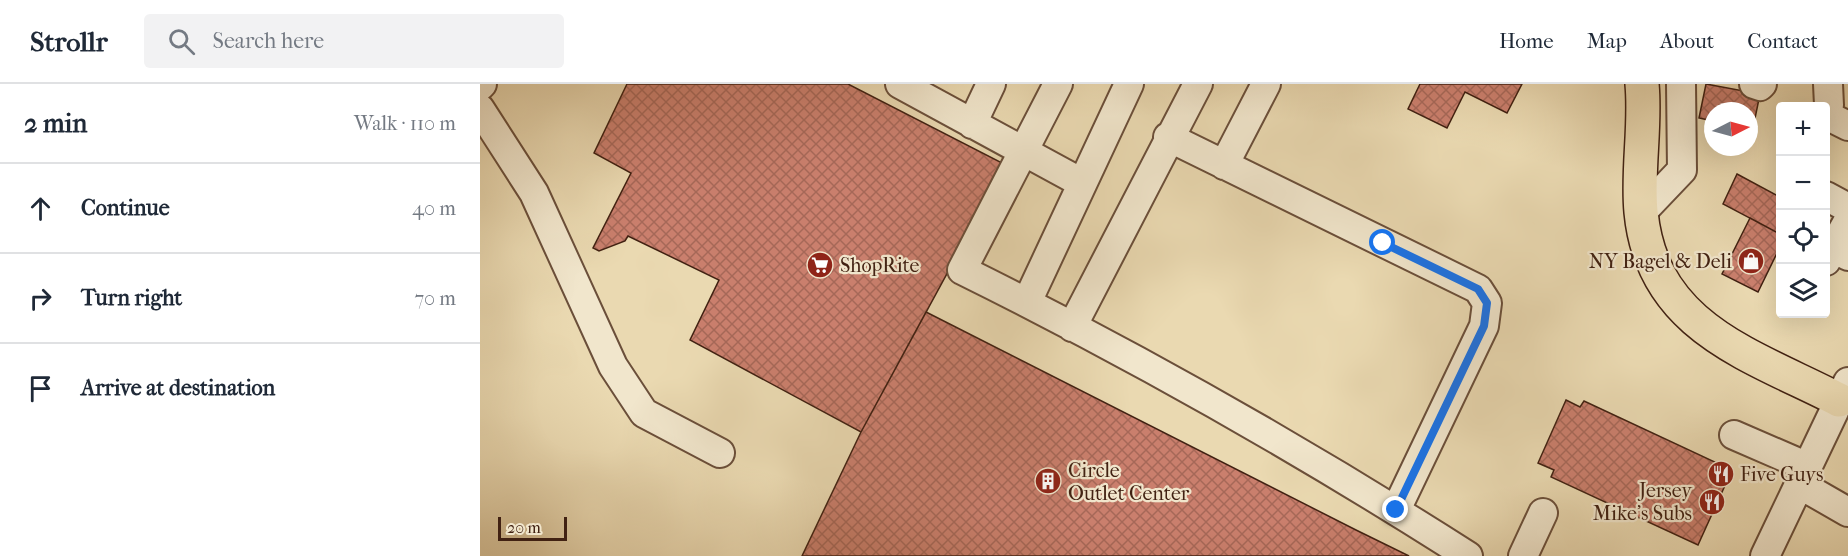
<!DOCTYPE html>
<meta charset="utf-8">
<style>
:root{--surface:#fff;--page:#f2f2f3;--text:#1f2937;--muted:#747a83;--line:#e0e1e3}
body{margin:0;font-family:"IM FELL French Canon",serif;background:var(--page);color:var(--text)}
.controls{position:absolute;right:18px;top:18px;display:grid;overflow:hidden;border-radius:6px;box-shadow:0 6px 24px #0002}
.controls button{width:54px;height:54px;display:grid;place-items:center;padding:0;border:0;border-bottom:2px solid var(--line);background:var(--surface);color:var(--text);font:30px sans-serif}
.compass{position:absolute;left:1224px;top:18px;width:54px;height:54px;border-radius:50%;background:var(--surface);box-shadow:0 6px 24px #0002;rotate:84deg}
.scale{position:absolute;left:18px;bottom:15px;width:69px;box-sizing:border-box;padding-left:6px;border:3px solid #412112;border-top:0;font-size:16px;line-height:21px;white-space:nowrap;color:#412112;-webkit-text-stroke:4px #f1e6cc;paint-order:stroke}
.stop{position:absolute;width:18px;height:18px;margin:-14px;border:4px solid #1a73e8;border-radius:50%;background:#fff}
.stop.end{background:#1a73e8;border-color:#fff;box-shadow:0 2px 6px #0008}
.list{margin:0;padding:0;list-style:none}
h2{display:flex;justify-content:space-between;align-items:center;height:78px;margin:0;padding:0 24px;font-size:26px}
h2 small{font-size:20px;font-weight:400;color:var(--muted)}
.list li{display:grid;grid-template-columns:39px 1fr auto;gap:18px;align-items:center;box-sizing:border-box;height:90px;padding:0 24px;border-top:2px solid var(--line)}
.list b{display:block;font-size:22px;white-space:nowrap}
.list em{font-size:20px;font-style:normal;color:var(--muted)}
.icon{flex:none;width:33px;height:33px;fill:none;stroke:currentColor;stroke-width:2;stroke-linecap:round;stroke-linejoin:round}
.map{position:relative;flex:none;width:1368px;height:472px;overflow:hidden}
header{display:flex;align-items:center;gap:36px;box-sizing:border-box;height:84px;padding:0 30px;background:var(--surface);border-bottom:2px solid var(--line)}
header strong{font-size:28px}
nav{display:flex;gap:33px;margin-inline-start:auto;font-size:21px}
.search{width:420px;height:54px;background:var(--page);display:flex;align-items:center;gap:15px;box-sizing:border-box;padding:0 21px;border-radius:6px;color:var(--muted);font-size:22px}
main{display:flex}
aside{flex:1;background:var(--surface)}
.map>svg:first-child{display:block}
</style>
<header>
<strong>Strollr</strong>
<div class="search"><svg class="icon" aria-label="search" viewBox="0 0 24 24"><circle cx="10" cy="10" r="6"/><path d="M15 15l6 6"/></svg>Search here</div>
<nav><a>Home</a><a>Map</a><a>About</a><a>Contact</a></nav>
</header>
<main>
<aside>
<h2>2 min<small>Walk · 110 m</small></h2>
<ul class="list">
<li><svg class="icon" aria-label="ahead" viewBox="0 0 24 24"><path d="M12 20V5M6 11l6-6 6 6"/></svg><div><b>Continue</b></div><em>40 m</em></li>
<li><svg class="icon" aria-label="right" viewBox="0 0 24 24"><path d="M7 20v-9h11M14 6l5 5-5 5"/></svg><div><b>Turn right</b></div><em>70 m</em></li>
<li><svg class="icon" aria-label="arrive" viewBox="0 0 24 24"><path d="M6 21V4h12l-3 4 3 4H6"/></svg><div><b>Arrive at destination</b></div></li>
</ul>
</aside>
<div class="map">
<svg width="1368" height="472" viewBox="0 0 1368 472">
<defs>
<pattern id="building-cross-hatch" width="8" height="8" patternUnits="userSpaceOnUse" patternTransform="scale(1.5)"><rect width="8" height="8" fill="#ca7f6d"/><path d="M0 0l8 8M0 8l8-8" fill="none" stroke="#a66858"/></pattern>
</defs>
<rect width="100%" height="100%" fill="#ead9b1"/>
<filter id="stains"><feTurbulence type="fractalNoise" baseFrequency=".00333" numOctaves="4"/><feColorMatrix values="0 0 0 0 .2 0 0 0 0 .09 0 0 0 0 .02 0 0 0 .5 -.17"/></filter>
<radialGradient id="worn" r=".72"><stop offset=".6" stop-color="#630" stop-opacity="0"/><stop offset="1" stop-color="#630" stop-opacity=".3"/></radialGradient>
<path fill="url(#building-cross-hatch)" stroke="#412112" stroke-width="1.5" d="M147 0H368L526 81 381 348 210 256 239 196 148 152 145 157 119 167 113 164 151 89 114 69Z
M940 0H1042L1027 29 985 8 967 44 928 25Z
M1226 0 1280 10 1273 44H1269V27H1233V37L1219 34Z
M1257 90 1300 113V150L1243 120Z
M1270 134 1300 150V163L1278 208 1242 190Z
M446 228 876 446 929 472H322L381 348Z
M1086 316 1100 323 1104 317 1252 386 1218 461 1071 393 1074 386 1058 379Z"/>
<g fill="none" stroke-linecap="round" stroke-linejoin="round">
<defs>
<path id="minor" d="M420 0 602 99
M578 0 482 186C656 272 825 368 988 472
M1274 0 1280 2 1282 0
M0 2 2 0
M0 25 54 109 133 282 164 329 240 369
M1346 28 1349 21 1348 0
M1346 31 1368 42
M492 40 511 0
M688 53 998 205 1007 219 1004 242 916 426
M744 81 786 0
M1346 112 1368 124
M1161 129 1202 86 1201 0
M1353 164 1368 137
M1346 177 1353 164 1368 172
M547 218 649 0
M592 243 718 0
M1254 351 1328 383
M1319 400 1368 428
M1043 472 1063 429
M1285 472 1368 298"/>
<path id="highway" d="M1162 0C1166 42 1157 86 1161 128 1172 244 1272 271 1359 316"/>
</defs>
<use href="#minor" stroke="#6b4f3a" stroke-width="32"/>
<use href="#highway" stroke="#412112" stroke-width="36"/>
<use href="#minor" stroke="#f1e6cc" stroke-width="28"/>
<use href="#highway" stroke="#ead9b1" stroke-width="33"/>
</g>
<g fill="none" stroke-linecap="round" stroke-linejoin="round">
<path stroke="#1a73e8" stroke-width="8" d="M903 159 998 205 1007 219 1004 242 916 426"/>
</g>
<defs>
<symbol id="shop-disc" viewBox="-11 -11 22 22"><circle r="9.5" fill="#8f2418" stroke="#f1e6cc"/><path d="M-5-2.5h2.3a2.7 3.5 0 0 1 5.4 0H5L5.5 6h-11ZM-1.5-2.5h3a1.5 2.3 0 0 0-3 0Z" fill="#fff"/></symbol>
<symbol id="supermarket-disc" viewBox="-11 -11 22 22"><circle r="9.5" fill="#8f2418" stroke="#f1e6cc"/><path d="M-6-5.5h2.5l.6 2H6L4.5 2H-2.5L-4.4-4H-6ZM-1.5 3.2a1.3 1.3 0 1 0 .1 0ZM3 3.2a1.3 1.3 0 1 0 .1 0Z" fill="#fff"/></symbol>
<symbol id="restaurant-disc" viewBox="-11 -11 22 22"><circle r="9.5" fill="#8f2418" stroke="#f1e6cc"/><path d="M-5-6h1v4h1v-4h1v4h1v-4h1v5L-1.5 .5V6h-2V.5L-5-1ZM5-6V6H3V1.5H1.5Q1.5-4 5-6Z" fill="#fff"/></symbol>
<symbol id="building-disc" viewBox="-11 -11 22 22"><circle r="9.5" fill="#8f2418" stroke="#f1e6cc"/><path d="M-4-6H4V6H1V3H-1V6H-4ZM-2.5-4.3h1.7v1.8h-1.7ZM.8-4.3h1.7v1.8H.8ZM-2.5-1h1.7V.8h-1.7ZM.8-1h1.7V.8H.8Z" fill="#fff"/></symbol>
</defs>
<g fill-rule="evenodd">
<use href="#shop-disc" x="1256" y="162" width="30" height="30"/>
<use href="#supermarket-disc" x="325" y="166" width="30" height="30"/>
<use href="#restaurant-disc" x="1226" y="375" width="30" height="30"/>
<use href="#building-disc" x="553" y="382" width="30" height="30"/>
<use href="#restaurant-disc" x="1217" y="403" width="30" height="30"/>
</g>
<g text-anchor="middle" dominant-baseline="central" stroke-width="4.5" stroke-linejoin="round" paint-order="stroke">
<g font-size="20" fill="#412112" stroke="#f1e6cc" text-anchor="start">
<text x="1252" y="177" text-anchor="end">NY Bagel &amp; Deli</text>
<text x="360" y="181">ShopRite</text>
<text x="588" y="386">Circle<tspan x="588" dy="23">Outlet Center</tspan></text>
<text x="1260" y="390">Five Guys</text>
<text x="1212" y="406" text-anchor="end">Jersey<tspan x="1212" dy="23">Mike's Subs</tspan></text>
</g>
</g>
<rect width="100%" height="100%" filter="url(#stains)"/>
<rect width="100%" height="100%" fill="url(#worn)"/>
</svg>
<div class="controls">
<button>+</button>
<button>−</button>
<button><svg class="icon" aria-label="locate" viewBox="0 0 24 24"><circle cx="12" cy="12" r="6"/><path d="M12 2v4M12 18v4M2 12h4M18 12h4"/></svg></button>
<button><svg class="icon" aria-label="layers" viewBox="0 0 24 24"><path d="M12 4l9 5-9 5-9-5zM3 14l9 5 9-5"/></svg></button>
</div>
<svg class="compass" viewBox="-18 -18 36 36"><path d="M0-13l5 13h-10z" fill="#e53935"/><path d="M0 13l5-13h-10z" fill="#747a83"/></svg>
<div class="scale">20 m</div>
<div class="stop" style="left:903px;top:159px"></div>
<div class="stop end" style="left:916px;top:426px"></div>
</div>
</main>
